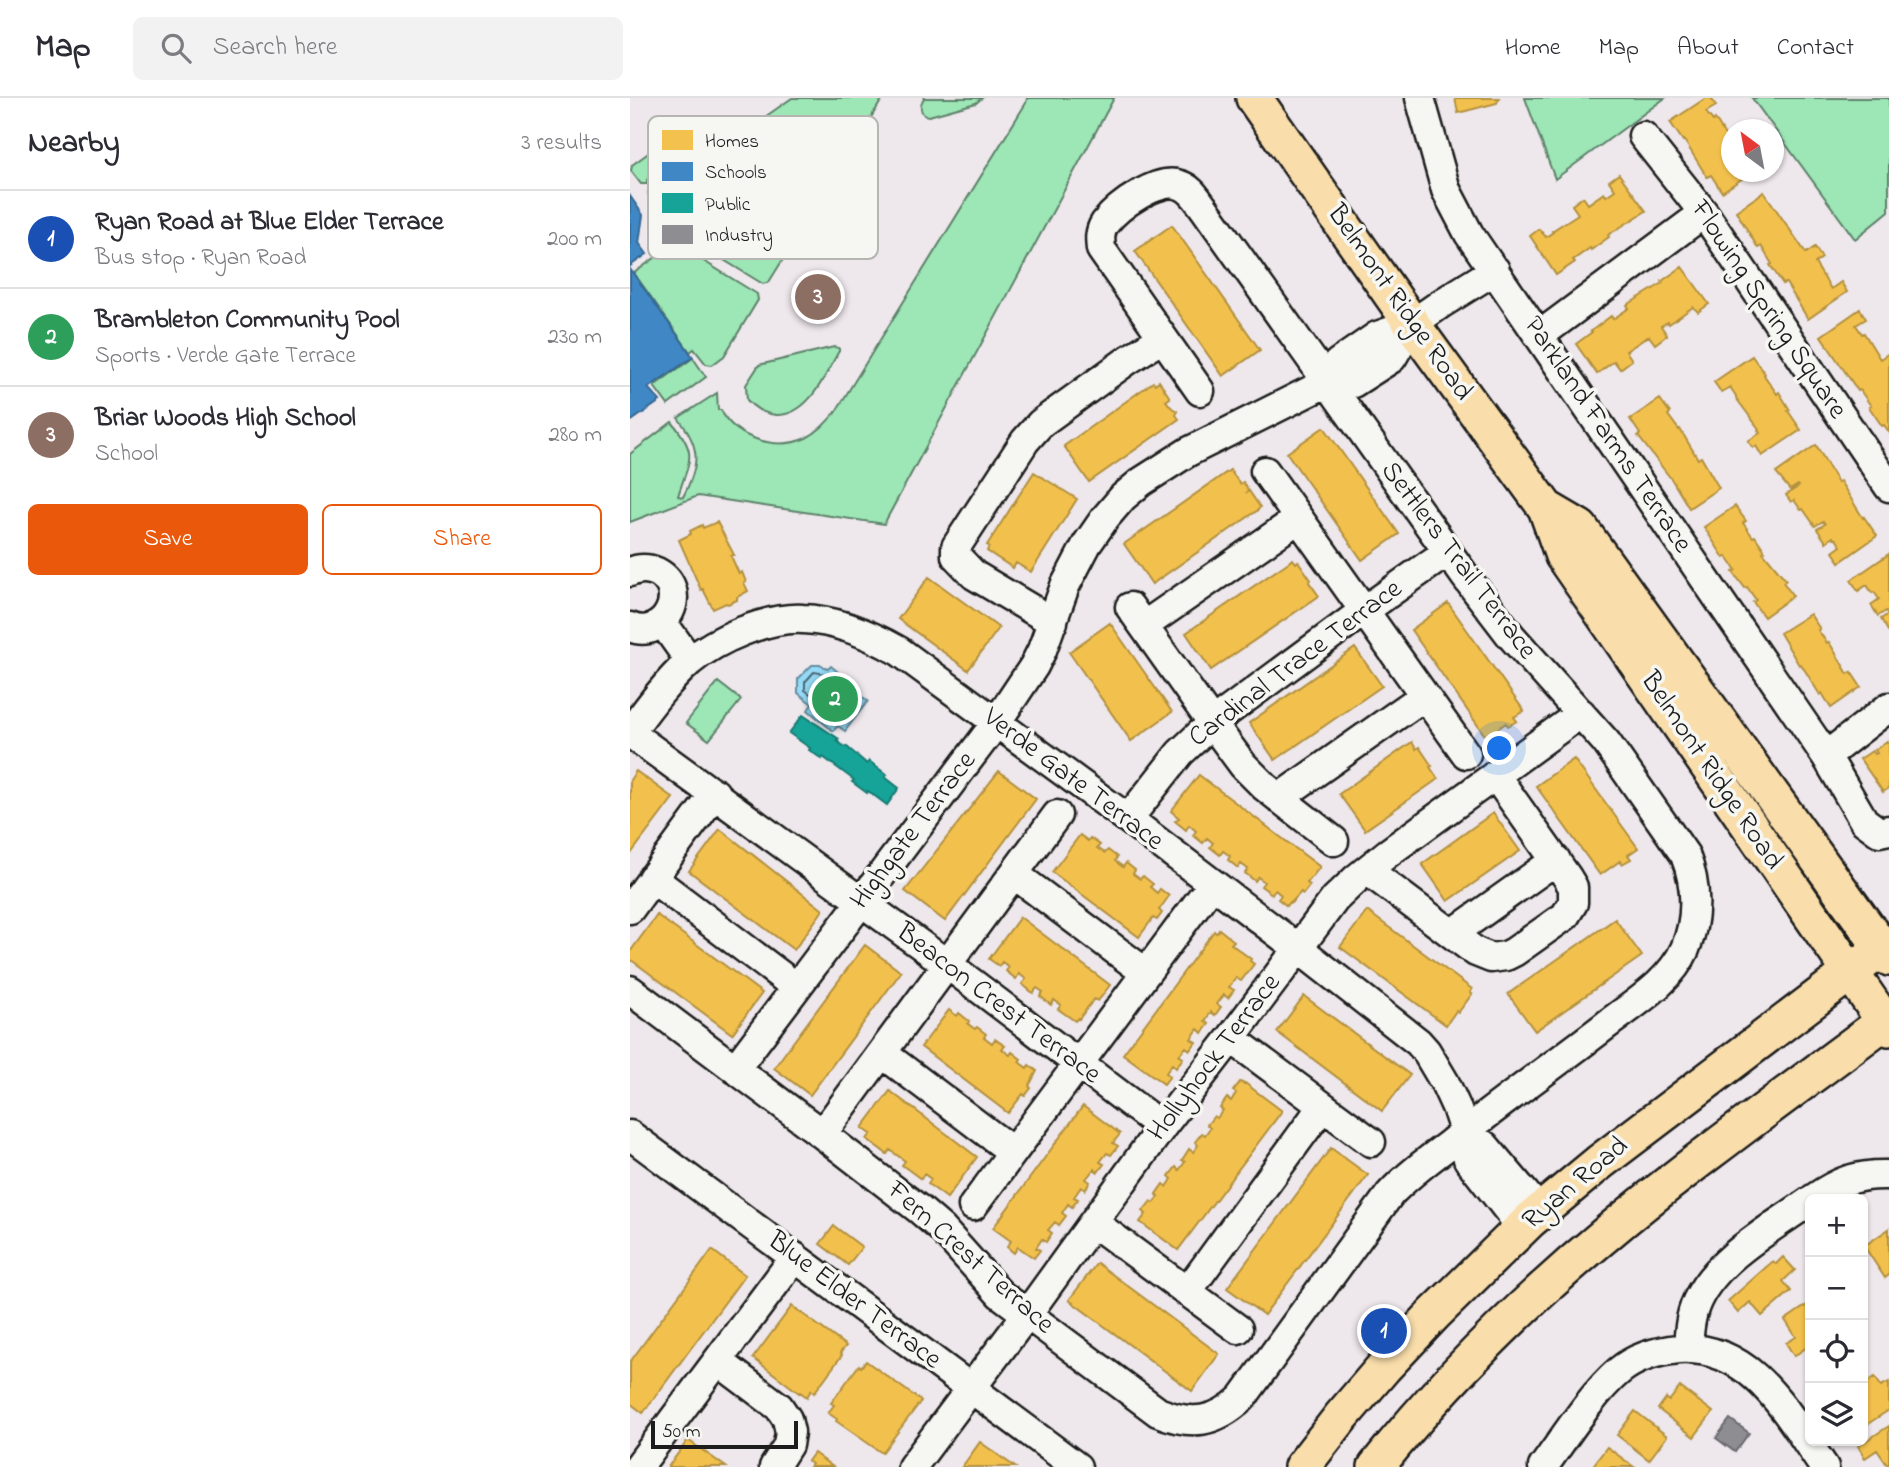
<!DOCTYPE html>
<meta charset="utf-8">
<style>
:root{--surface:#fff;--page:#f2f2f3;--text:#2b2b33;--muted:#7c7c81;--line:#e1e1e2;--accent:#ea580c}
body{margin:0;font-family:"Indie Flower",sans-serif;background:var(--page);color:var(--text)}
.controls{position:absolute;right:21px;bottom:21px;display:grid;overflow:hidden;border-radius:10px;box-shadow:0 2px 5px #0004}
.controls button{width:63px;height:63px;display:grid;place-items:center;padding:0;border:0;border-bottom:2px solid var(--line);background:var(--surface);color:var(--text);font:35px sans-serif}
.compass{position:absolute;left:1091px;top:21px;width:63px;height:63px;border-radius:50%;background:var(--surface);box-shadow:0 2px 5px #0004;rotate:328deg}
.scale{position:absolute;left:21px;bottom:18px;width:147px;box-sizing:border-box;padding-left:7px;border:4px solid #1c1c1c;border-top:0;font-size:19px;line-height:24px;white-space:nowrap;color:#1c1c1c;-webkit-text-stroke:5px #f6f6f2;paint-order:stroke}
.you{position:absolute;left:870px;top:651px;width:24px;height:24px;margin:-18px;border:5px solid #fff;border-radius:50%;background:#1a73e8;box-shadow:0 0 0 10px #1a73e833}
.badge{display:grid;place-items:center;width:46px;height:46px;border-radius:50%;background:var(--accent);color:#fff;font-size:23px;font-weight:700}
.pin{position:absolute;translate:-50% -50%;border:4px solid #fff;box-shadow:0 2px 7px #0006}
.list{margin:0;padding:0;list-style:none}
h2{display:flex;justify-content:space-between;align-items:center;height:91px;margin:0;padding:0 28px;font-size:30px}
h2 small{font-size:23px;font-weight:400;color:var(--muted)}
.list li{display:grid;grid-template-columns:46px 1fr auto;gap:21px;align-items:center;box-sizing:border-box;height:98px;padding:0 28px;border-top:2px solid var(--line)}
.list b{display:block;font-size:26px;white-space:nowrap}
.list p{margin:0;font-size:23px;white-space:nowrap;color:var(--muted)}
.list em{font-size:23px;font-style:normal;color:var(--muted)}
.actions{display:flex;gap:14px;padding:21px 28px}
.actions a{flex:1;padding:16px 0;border:2px solid var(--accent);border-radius:10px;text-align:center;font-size:24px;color:var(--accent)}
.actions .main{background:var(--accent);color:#fff}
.icon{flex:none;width:38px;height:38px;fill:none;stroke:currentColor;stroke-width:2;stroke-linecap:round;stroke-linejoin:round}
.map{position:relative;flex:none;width:1259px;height:1369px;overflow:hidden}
header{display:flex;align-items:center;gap:42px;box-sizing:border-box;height:98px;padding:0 35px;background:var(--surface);border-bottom:2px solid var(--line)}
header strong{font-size:33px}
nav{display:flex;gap:38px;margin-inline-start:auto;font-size:24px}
.search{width:490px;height:63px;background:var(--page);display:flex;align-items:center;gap:18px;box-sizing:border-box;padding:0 24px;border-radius:10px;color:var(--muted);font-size:26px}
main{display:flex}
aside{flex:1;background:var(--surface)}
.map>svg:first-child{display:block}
</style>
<header>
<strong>Map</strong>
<div class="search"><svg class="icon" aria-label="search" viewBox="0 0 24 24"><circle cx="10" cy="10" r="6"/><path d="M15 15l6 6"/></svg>Search here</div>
<nav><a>Home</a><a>Map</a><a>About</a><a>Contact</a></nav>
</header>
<main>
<aside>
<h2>Nearby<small>3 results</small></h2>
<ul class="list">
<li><span class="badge" style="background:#1a4fb4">1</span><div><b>Ryan Road at Blue Elder Terrace</b><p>Bus stop · Ryan Road</p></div><em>200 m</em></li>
<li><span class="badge" style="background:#2e9e5b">2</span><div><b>Brambleton Community Pool</b><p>Sports · Verde Gate Terrace</p></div><em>230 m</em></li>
<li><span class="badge" style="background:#8d6e63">3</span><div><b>Briar Woods High School</b><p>School</p></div><em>280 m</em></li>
</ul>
<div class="actions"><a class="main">Save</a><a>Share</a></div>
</aside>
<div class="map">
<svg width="1259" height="1369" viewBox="0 0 1259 1369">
<rect width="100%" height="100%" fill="#eee7ec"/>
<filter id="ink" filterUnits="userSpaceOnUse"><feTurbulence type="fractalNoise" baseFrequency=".0143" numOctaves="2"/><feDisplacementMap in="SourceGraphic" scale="14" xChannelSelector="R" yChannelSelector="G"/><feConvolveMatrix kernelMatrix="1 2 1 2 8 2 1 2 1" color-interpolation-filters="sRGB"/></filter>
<g filter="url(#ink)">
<path fill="#9de6b6" stroke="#5c8169" stroke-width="2" d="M162 0H253L139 184 133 186 43 131 18 96 19 90 25 91 30 87V80L27 77H21L17 82 18 86H11L1 73 2 67 43 37 49 39 67 66C67 78 60 90 63 103 74 162 152 165 170 107 175 92 171 74 161 61 149 46 133 40 114 39L112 35Z
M294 0H352L346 5 299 18 294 17C289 11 290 6 294 0Z
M397 0H484L254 426 68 398 0 424V356L42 324C69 357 59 362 48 398L53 399C70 366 71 349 48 320L87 295 88 312H91C105 341 147 353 176 340 188 334 196 325 205 315L396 5Z
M895 0H1035L925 81Z
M1122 0H1259V113L1225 141Z
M38 141 127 196 128 202 94 258 82 267 76 266 64 251 60 254 4 175 26 159 31 146Z
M204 249 209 250V253C195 277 179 318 146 317 134 316 124 310 117 302L116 287 129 267Z
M63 260 76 279 38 307 24 288Z
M88 584 111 602 79 642 56 625Z"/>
<path fill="#95daf7" stroke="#658e9f" stroke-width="2" d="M182 567H191L198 571 201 568 221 585 219 589 238 603 215 633 208 628 203 633 178 612 182 606 168 595V581Z"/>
<path fill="#f2c14e" stroke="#b2903f" stroke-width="2" d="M825 0H869L867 5 828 15Z
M1076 0H1081L1086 8 1076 14 1083 23 1085 21 1101 47V74H1122L1092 94 1081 77 1077 79 1054 42 1053 43 1040 24Z
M989 76 1016 113 978 137 979 139 961 152 960 150 943 162 945 164 926 177 900 138 909 131 916 139 923 134 922 133 948 116 942 107 953 99 958 106 974 95 976 98 985 92 979 83Z
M1134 94 1176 155 1185 149 1192 160 1185 165 1201 191 1211 184 1217 194 1178 221 1156 185 1153 186 1140 167 1142 166 1131 148 1128 150 1106 113Z
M542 127 630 252 593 278 505 153Z
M1052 169 1079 206 1068 214 1063 209 1039 226 1038 224 1031 228 1037 237 1025 246 1019 238 996 253 1002 262 990 271 984 263 967 276 946 246 962 234 961 233 981 218 983 221 999 210 997 207 1033 185 1032 183Z
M1230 211 1236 221 1226 227 1232 236 1234 235 1250 261 1259 255V334L1254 327 1252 328 1239 309 1241 308 1230 292 1228 293 1191 238Z
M1122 258 1135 276 1134 277 1147 296 1149 294 1160 312 1158 313 1171 332 1132 358 1126 348 1123 350 1118 343 1130 335 1128 332 1129 331 1106 300V298L1100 289 1091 294 1084 284Z
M529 283 540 300 536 303 542 310 547 313 546 317 549 321 459 384 434 348 523 284 525 286Z
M1030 301 1040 315 1038 317 1049 332 1050 331 1068 361 1071 359 1089 390 1059 410 1042 382 1008 338 1010 336 1000 321Z
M694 329 769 436 732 462 657 355Z
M1186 347 1208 385 1210 383 1233 420 1234 419 1247 438 1210 464 1203 454 1211 448 1206 441H1204L1203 439 1196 444 1187 431 1195 426 1193 423 1185 428 1173 411 1171 412 1164 402 1161 404 1156 397 1169 388 1168 387 1160 392 1146 375Z
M600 372 610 386 613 384 618 392 616 395 619 393 630 409 628 412 522 486 494 446Z
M404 374 447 401 401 474 386 465 383 470 357 453 359 448 357 447Z
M1105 408 1116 423 1113 425 1123 439 1125 438 1135 453 1133 454 1156 482 1153 484 1163 498 1134 519 1123 504 1126 502 1117 489 1115 490 1103 474 1106 472 1096 458 1094 460 1074 429Z
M87 424 104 457 101 458 109 476 112 474 116 484 114 485 118 493 107 499V502L98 506 96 505 83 511 73 491 71 492 49 442 61 436 60 433 72 427 73 430Z
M1259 456V532L1258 533 1251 521 1258 516 1256 513 1248 518 1241 507 1249 501 1244 494 1242 495 1237 487 1228 493 1221 482Z
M663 461 666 465 668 463 681 482 679 484 689 498 581 572 556 535Z
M299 479 369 530 338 572 268 521Z
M818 505 894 613 884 619 887 623 878 628 876 625 856 639 781 532Z
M1180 516 1190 531 1188 532 1197 545 1199 544 1218 576 1221 574 1231 589 1201 610 1192 595 1190 597 1171 566 1169 567 1150 535Z
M480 525 542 614 501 643 439 554Z
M725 550 752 588 645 662 619 625Z
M1257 643 1259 646V690L1253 694 1230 661 1242 653 1245 656 1247 655 1245 652Z
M782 644 786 651 789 649 802 668 800 669 808 681 735 732 709 696Z
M944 661 1008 750 998 757 1001 761 992 766 990 763 970 777 906 688Z
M6 673 43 700 0 757V682Z
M369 673 406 701 315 823 275 793Z
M569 677 690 769 677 785 680 787 673 796 671 794 661 805 660 804 657 808 648 801 651 797 645 792 642 796 631 788 634 784 628 779 625 783 615 775 618 771 611 766 608 770 598 762 600 758 593 753 590 757 580 749 583 745 577 740 573 745 563 737 566 733 559 727 556 732 545 723 549 720 541 713Z
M863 715 890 753 818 803 792 766Z
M90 731 193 812 164 852 59 773Z
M450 737 458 743 460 740 470 747 467 750 475 755 478 752 487 759 485 763 493 769 496 765 505 772 503 776 510 781 513 778 523 786 520 789 527 795 530 791 539 798 529 812 532 815 527 822 523 820 509 839 422 774Z
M737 813 842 891 840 895 842 896 828 915 826 913 816 927 710 849Z
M27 817 132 895 102 936 0 861V854Z
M390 819 480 887 468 903 464 901 449 921 448 920 445 923 428 911 431 907 424 902 421 907 410 898 413 894 407 890 403 895 392 886 396 881 389 876 386 881 376 873 379 869 372 864 369 868 359 861Z
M985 821 1012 858 905 933 878 896Z
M589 831 604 843 601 846 621 861 620 863 624 866 611 883 606 880 599 889 604 892 598 900 594 897 587 906 591 909 585 917 581 914 575 923 579 926 572 935 568 931 561 941 566 944 560 952 556 949 549 957 553 960 546 970 542 966 536 975 540 978 534 986 493 956 584 833 586 835Z
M235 847 271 874 180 997 144 970Z
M674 898 780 977 752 1013 647 934Z
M319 912 327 918 329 915 339 923 338 926 345 931 347 929 356 936 354 939 362 945 365 941 375 948 372 951 380 957 382 954 391 961 389 964 397 970 399 967 407 973 399 988 401 990 395 998 393 996 378 1015 291 949Z
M610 984 614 986 615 985 652 1013 548 1152 510 1124 516 1116 513 1113 521 1103 524 1105 529 1099 526 1096 533 1086 537 1089 542 1081 539 1078 546 1069 549 1072 555 1064 552 1062 559 1051 563 1054 568 1047 565 1044 572 1035 575 1037 580 1030 577 1027 584 1018 587 1020 593 1012 590 1010 597 1000 601 1003 606 995 603 993Z
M260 993 347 1059 317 1100 298 1086 301 1081 294 1076 291 1081 272 1067 275 1063 260 1052 257 1056 237 1041 241 1036 232 1030Z
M453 1008 490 1036 483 1045 488 1048 481 1057 477 1055 470 1064 474 1066 468 1074 464 1071 456 1081 460 1084 455 1092 451 1089 444 1099 448 1101 442 1109 438 1106 432 1115 436 1118 429 1127 425 1124 418 1132 422 1135 416 1144 412 1141 406 1150 410 1152 404 1160 388 1149 384 1155 377 1149 381 1143 363 1130Z
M701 1050 738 1077 634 1217 597 1190Z
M204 1128 232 1149 218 1167 190 1146Z
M1259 1131V1177L1255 1180 1234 1148Z
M82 1152 115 1177 13 1315 0 1305V1264Z
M1153 1159 1165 1172 1153 1183 1161 1193 1132 1218 1120 1204 1108 1215 1098 1203 1143 1163 1146 1166Z
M467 1165 589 1256 562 1293 439 1202Z
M1180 1205V1247L1164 1258 1156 1245 1166 1239 1155 1222Z
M162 1208 216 1248 210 1255 212 1257 184 1295 181 1292 177 1299 170 1294 169 1295 123 1260Z
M236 1263 291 1303 252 1355 206 1323 207 1321 198 1315 204 1307 201 1305 229 1267 231 1269Z
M1245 1279 1251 1288 1259 1284V1312L1233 1329V1287Z
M1050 1289 1083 1314 1064 1339 1028 1311 1036 1300 1039 1303Z
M1005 1313 1037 1338 1019 1362 987 1337Z
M1259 1328V1367L1258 1368 1247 1352 1235 1360 1228 1348Z
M58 1342 96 1369H38Z
M350 1344 385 1369H332Z
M977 1349 1004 1369H962Z
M184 1355 203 1369H180L182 1366 178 1363Z"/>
<path fill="#3f88c5" stroke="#346892" stroke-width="2" d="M0 98 13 117 9 145 17 156 0 168Z
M0 171 63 259 18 290 30 303 0 324Z"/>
<path fill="#17a398" stroke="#187a73" stroke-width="2" d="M173 617 209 641 207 643 215 649 216 648 237 666 239 663 257 677 255 679 269 690 257 707 238 693 237 695 222 684 224 682 193 659 192 661 179 652 180 650 159 635Z"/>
<path fill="#8d8d92" stroke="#6b6b6f" stroke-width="2" d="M1100 1321 1119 1335 1105 1354 1086 1340Z"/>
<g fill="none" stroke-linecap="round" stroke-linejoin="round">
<path stroke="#4c6874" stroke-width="2" d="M184 574C209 577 209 589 226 603V607L215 622H202L189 612 187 601 175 592V584Z
M193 586C204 588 205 597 214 604V608L211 612 204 613C196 607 196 599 188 590L189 587Z"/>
<defs>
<path id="minor" d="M790 0 816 92 839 136 1196 658 1234 723 1249 734 1259 732
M1013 38 1074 115 1259 389
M910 237 1074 115
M698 284 708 265 747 238 782 226 812 205 865 172
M635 373 836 656
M0 474C9 470 18 470 27 474 61 492 35 544 0 529
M500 509 582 625 613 667 635 689 704 743
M423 524 344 477 326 458V449L395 343 411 325 498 262 532 240
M33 525 60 563
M515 527 668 421
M0 634C18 610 36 585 59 564 86 541 137 519 173 521 206 522 241 537 269 553L498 721 682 861 788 944 796 953 815 985 826 1009 834 1033 838 1061 892 1130
M0 635 317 866 532 1029
M1196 658 1259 609
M649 700 794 598
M498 721 550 655 582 625 735 512 817 454
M737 772 846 854 861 860 876 858 884 854 935 818 943 805V789L937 779 865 677
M384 776 516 875
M22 780 166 889
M0 811 85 695
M822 836 926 762
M0 892 192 1036 290 1112 312 1131 370 1196 528 1314C562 1328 585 1325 612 1300L760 1096C777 1078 797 1063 817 1048 868 1006 922 969 975 928 1003 906 1040 885 1055 851 1068 821 1067 787 1055 757L976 644 881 538 835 478 574 110C567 101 561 90 550 87 528 79 488 108 475 125 469 134 470 142 471 151L570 293
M601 940 741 1044
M252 955 383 1054
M105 971 366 625 404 568 412 552 435 488 457 446 475 420 493 399 511 384 558 354 698 284 723 285 762 260 782 226
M834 1033 855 1048 910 1113
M192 1036 427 717
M0 1037 447 1369
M1183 1101C1209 1083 1227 1076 1259 1077
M343 1108 582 786
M464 1125 608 1231
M557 1194 692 1009
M1058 1251C1059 1234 1060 1218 1067 1203 1087 1160 1142 1130 1180 1103
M88 1263 149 1309 157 1321 160 1334 158 1347 144 1369
M8 1369 165 1159
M282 1369 400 1212 532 1029 601 940 705 801 727 780 758 755 951 615
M913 1369C935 1339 962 1296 989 1273 1006 1259 1028 1253 1049 1251 1123 1247 1157 1316 1194 1369"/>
<path id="major" d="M624 0 782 226 916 410 933 458 1259 930
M916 410 950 430 1259 860
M672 1369 711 1319 754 1269 804 1216 900 1122 970 1064 1259 845
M746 1369C815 1282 895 1203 981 1132 1070 1058 1166 990 1259 920"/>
</defs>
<use href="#minor" stroke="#1c1c1c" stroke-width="33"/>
<use href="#major" stroke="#1c1c1c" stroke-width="40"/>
<use href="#minor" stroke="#f6f6f2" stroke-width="28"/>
<use href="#major" stroke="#f9deab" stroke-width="35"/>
</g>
</g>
<g text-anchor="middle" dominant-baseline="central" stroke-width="7" stroke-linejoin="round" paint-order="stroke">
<g font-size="28" fill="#1c1c1c" stroke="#f6f6f2">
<text transform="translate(769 205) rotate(55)">Belmont Ridge Road</text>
<text transform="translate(1138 212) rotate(56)">Flowing Spring Square</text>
<text transform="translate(977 337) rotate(56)">Parkland Farms Terrace</text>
<text transform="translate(828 463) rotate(53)">Settlers Trail Terrace</text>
<text transform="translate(666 566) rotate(-37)">Cardinal Trace Terrace</text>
<text transform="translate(1081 673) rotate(56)">Belmont Ridge Road</text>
<text transform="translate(443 682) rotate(37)">Verde Gate Terrace</text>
<text transform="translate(284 733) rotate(-53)">Highgate Terrace</text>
<text transform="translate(368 906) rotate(37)">Beacon Crest Terrace</text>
<text transform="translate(585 960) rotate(-53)">Hollyhock Terrace</text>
<text transform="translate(946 1086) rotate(-40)">Ryan Road</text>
<text transform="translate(340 1160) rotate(42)">Fern Crest Terrace</text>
<text transform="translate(224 1203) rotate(37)">Blue Elder Terrace</text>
</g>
</g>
<rect x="18" y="18" width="230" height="143" rx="10" fill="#f6f6f2" stroke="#b5b5b2" stroke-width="2"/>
<rect x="32" y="32" width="31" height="20" fill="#f2c14e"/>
<rect x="32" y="64" width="31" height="19" fill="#3f88c5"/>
<rect x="32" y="95" width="31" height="20" fill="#17a398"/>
<rect x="32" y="127" width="31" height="19" fill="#8d8d92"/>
<g font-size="19" fill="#1c1c1c">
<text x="75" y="49">Homes</text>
<text x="75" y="80">Schools</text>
<text x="75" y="112">Public</text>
<text x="75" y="143">Industry</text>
</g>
</svg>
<div class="controls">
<button>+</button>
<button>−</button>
<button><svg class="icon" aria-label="locate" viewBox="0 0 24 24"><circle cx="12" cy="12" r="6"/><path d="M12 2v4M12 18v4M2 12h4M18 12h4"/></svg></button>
<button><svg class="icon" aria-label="layers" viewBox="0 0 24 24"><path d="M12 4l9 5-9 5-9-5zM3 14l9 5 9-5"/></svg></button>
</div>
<svg class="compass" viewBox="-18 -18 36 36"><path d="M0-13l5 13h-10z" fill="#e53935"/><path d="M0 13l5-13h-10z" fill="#7c7c81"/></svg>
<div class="scale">50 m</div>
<div class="you"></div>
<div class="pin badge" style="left:754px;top:1233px;background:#1a4fb4">1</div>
<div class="pin badge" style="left:205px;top:601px;background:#2e9e5b">2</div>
<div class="pin badge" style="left:188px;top:199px;background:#8d6e63">3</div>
</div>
</main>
